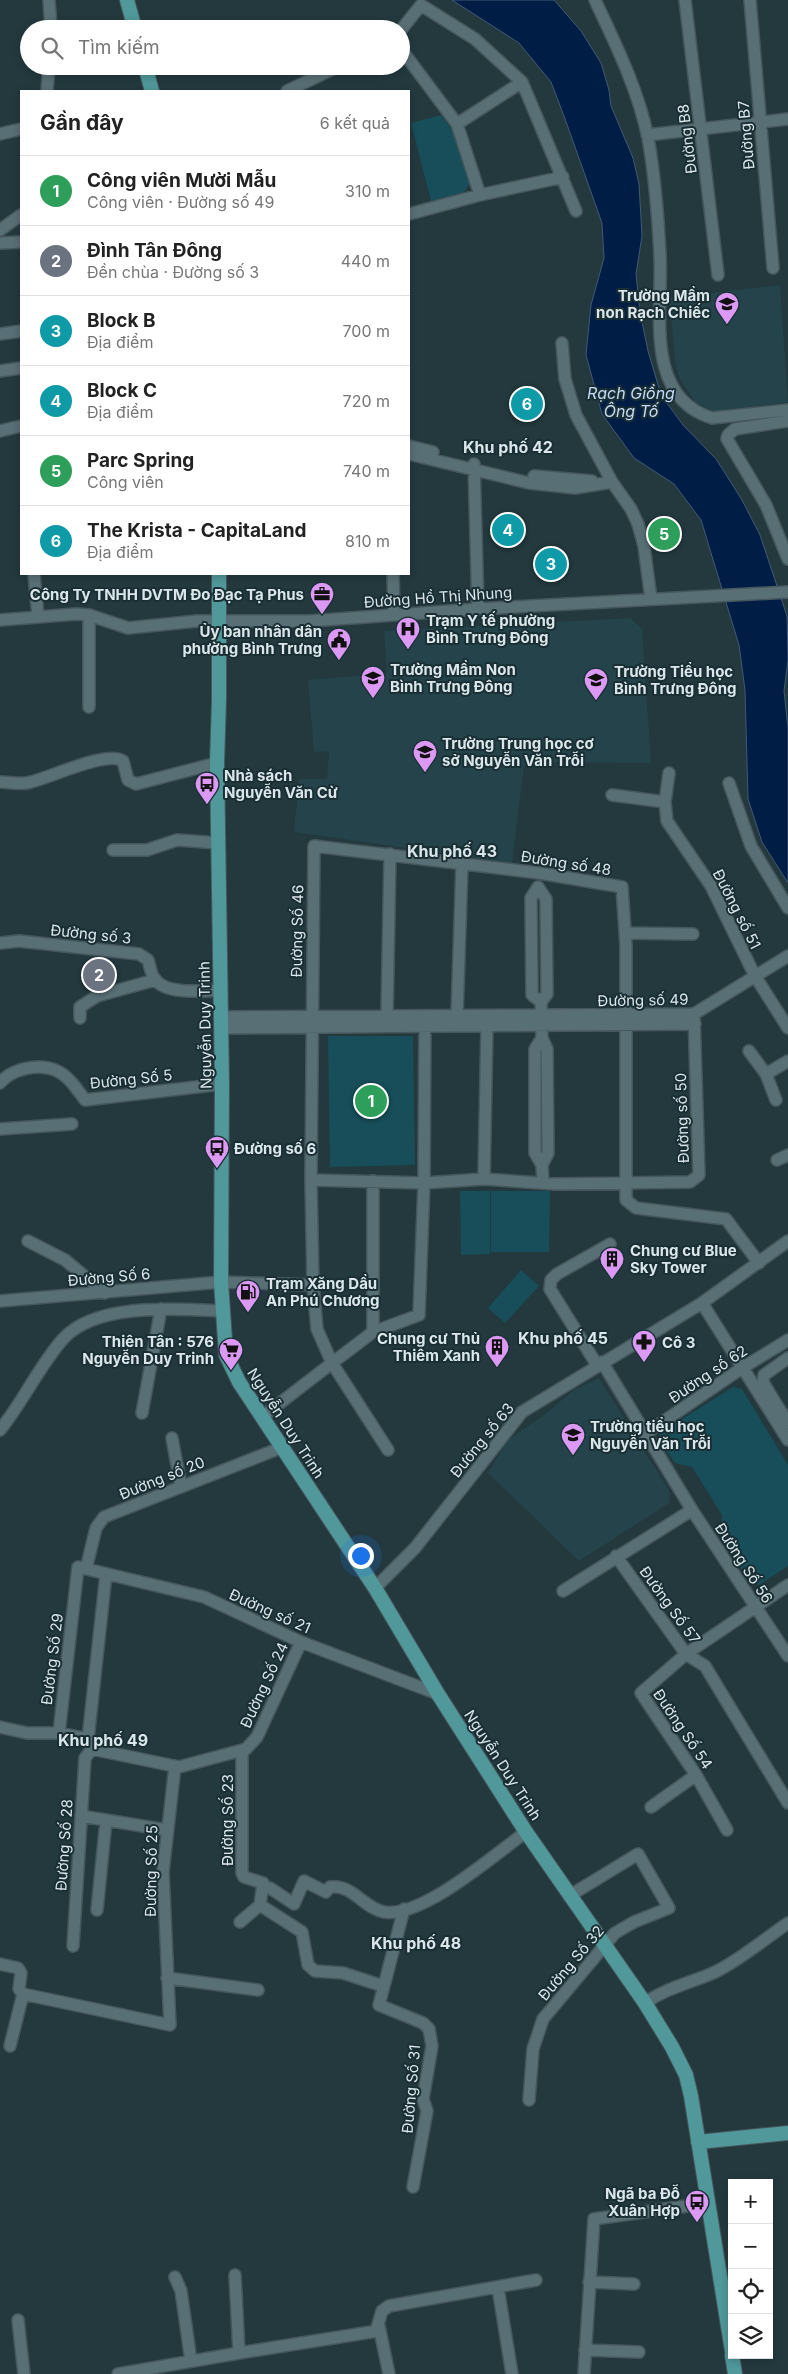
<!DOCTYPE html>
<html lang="vi">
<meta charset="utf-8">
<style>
:root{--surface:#fff;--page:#f2f2f2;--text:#222;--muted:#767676;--line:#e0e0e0;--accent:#7c3aed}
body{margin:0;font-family:Inter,sans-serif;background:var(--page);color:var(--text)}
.controls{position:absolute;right:15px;bottom:15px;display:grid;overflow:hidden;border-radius:0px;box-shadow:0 2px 8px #0003}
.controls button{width:45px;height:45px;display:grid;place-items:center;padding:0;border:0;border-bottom:1px solid var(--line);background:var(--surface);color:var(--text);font:25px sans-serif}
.you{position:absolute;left:360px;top:1555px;width:18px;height:18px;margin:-12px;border:4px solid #fff;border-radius:50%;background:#1a73e8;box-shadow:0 0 0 8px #1a73e833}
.badge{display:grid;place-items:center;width:32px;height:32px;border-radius:50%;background:var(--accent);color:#fff;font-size:16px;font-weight:700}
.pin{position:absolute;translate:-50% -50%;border:2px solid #fff;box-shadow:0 1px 5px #0006}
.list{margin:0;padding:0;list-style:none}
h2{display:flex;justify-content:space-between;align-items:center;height:65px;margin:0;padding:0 20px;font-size:21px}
h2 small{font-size:16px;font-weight:400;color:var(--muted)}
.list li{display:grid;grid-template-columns:32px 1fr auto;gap:15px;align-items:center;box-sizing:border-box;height:70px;padding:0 20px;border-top:1px solid var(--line)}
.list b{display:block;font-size:19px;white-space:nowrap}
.list p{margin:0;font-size:16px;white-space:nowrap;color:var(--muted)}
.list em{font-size:16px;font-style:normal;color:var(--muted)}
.icon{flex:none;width:28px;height:28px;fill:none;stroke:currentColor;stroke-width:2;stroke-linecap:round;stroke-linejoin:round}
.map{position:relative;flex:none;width:788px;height:2374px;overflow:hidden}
.search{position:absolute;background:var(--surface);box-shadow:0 2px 8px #0003;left:20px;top:20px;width:390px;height:55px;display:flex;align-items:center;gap:12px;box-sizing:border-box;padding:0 18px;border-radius:28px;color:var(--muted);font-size:19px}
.panel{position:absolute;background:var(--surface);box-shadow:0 2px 8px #0003;left:20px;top:90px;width:390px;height:485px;border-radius:0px}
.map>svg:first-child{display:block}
</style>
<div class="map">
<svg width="788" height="2374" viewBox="0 0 788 2374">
<rect width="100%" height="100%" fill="#23393e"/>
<path fill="#24434b" d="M780 285 788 402 715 411 696 403 680 379 676 367 669 298Z
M630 618 642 629 651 763 550 762 549 766H524L512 863 294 832 299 779H327L329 751 314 752 308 680 387 673 384 631Z
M599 1378 670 1492 669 1503 579 1561 488 1473 508 1440 544 1415 574 1390Z"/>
<path fill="#174e59" d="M441 115 454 133 470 183 464 192 431 201 411 123Z
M328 1036H413L415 1165 330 1167Z
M460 1191H490V1254L461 1255Z
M491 1191H550L549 1252H491Z
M521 1270 539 1286 505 1323 488 1308Z
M733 1387 742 1389 788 1465V1566L759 1585 750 1582 720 1533 722 1515 692 1467 675 1463 659 1440 660 1433Z"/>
<path fill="#001e45" stroke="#415a76" d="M452 0H554L581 31 601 63 609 90 611 106 633 158 639 184 642 236 636 274 640 312 648 351 661 395 683 425 716 459 742 500 760 535 787 616 788 660 784 691 788 728V883L762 842 748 799 745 690 739 645 701 520 674 484 634 458 602 414 586 355 591 305 604 258 602 223 564 116 551 82 519 43Z"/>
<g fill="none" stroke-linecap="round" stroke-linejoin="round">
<defs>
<path id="minor" d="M49 0 51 29
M595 0C616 45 638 89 648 138 655 176 658 216 660 255 663 309 643 397 712 418L788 410
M685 0 718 275
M750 0 773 268
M401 30 421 5 475 39 522 82 576 211
M401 49 457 124 480 195 409 214
M47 91 49 66
M287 91 339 66
M457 124 522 82
M0 134 21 129
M647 135 788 119
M480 195 563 177
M0 230 21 215
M0 243 21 242
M0 334 21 331
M562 343 565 379 576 415 612 482 631 509 638 524 644 546 651 599
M0 371 21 368
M788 421 735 429 728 435 727 439 766 505 788 559
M0 431 21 426
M409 446 433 452
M409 454 529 483 575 488 612 482
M474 464 478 609
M534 476 592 481
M34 574 38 616
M393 574 394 615
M89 615V707
M0 620 76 614 89 615 128 628 197 621H309L478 609 788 592
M669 773 665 802 667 821 711 886 755 976 788 1028
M0 782C10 782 22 785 31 782 49 778 107 750 123 761L128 780 136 784 217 763
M729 783 751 846 788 908
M612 795 665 802
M113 850H147L177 840 218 843
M538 887 531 898 532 995 541 1002
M538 887 546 899 547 994 541 1002
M625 933 693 934
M0 943 19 941 139 954 148 960C150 966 151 975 155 979 165 995 204 991 221 990
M541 1002 542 1038 547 1049 548 1153 542 1165 543 1183
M387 1016 390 854
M425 1016 424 1183 311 1180 314 846 539 873 622 887 626 946V1200L636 1208 726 1219 759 1263
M457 1016 462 863
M221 1017 694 1014 788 956
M80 1018V1007L97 996 155 980
M221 1028 695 1024
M542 1038 535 1049V1153L542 1165
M749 1051 766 1074 776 1100
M766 1074 788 1061
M0 1083C11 1069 38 1063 55 1070 68 1075 77 1089 85 1100L222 1084
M0 1129 72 1124
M777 1160 788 1155
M484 1179 487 1026
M311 1180 313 1285 317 1329 332 1363 373 1332 419 1315 424 1183 484 1179 555 1184 690 1182 699 1175 694 1014
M28 1241 65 1260 105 1293
M0 1301 221 1282 313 1285
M702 1303 788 1440
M373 1332V1181
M602 1362 692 1510 788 1656
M597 1365 550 1289 551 1280 557 1274 610 1244
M773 1399 763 1382 764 1375 788 1358
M768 1402 773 1399 788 1423
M142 1413 161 1309
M262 1417 332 1363 388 1450
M0 1430C23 1402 39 1366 63 1339 96 1302 178 1309 223 1311
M645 1434 742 1368 788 1340
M172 1438 181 1487
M616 1556 686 1654 705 1666 788 1803
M86 1569 96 1528 104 1517 283 1447
M106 1574 88 1739 92 1749 179 1767 246 1749 257 1737 301 1642
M375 1588 415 1548 522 1412 702 1303 788 1241
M563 1591 692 1510
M0 1727 27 1733H59
M88 1739 59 1733 78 1567 204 1597 301 1642 438 1694
M242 1750V1873L244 1877 263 1883 260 1905
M651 1807 696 1775
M81 1816 167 1830
M727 1830 696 1775 641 1693 686 1654 788 1585
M270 1888 294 1904 304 1881 326 1892 330 1887C353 1884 363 1908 384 1912 423 1918 495 1854 526 1832
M404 1909 379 2005 423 2023 429 2029 432 2046 423 2099 427 2111 413 2187
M97 1910 106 1821
M240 1922 260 1905 302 1932 308 1965 315 1971 343 1973 383 1986
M73 1946 85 1758 92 1749
M0 1964 18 1968 21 1973 19 1989 23 1994 10 2046
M167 1978 258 1990
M23 1994 170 2025 163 1872 175 1766
M645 2003C666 1988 690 1983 713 1973 736 1963 766 1938 788 1923
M529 2100 533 2049 543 2019 615 1933 634 1922 669 1908 638 1854 569 1896
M235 2275 239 2353 371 2332 376 2331 382 2311 389 2306 536 2280
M175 2277 181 2291 191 2361
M589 2282 634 2284
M498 2288 512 2374
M18 2320 24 2374
M379 2326 389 2374
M585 2350 639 2352
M118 2374 239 2353
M584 2374 594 2219 708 2203"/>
<path id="major" d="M127 0 135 29
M145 66 152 91
M219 574V700L217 763 222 1084 221 1282 226 1355 239 1382 375 1588 438 1694 526 1832 645 2003 672 2047 686 2075 691 2096 732 2351
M698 2142 788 2133
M732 2355 735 2374"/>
</defs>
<use href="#minor" stroke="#45575c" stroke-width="14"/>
<use href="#major" stroke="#45575c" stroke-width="16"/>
<use href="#minor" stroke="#586f75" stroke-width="11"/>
<use href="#major" stroke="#50989a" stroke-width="14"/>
</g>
<defs>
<symbol id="school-pin" viewBox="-11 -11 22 30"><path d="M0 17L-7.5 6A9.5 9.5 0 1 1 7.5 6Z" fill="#dc99f4" stroke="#192f34"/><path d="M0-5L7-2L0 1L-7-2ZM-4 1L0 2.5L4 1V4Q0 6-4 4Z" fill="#111"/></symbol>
<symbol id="office-pin" viewBox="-11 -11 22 30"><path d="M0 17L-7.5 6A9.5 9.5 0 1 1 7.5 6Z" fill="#dc99f4" stroke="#192f34"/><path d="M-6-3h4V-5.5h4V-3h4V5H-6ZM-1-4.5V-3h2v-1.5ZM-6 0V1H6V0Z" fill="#111"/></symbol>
<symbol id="hospital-pin" viewBox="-11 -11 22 30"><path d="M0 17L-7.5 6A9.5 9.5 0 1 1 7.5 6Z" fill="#dc99f4" stroke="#192f34"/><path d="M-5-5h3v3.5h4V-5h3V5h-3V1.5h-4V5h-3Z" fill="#111"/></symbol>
<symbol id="civic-pin" viewBox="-11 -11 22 30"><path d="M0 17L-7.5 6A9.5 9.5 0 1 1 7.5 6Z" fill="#dc99f4" stroke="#192f34"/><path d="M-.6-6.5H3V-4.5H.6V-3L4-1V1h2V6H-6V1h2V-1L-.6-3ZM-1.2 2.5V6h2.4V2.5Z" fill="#111"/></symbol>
<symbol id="bus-pin" viewBox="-11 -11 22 30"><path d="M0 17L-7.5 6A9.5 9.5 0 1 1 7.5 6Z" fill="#dc99f4" stroke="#192f34"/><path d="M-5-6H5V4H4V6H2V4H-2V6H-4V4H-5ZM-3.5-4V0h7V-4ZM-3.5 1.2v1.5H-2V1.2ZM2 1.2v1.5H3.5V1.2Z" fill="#111"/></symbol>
<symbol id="building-pin" viewBox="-11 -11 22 30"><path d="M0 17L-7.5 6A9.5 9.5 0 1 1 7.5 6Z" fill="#dc99f4" stroke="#192f34"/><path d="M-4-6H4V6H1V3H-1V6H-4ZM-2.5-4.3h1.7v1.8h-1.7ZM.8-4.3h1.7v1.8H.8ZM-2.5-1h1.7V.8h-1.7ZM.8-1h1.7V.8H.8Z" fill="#111"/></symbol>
<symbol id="fuel-pin" viewBox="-11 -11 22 30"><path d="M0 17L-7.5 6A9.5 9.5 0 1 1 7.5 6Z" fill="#dc99f4" stroke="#192f34"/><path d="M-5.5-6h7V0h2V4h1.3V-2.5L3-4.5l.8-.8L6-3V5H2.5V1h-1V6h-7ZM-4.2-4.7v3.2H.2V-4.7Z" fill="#111"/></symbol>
<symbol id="pharmacy-pin" viewBox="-11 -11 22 30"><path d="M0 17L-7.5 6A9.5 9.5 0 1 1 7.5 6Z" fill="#dc99f4" stroke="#192f34"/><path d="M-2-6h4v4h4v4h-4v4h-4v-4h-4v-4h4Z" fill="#111"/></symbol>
<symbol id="supermarket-pin" viewBox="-11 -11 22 30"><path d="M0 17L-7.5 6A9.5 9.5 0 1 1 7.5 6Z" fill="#dc99f4" stroke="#192f34"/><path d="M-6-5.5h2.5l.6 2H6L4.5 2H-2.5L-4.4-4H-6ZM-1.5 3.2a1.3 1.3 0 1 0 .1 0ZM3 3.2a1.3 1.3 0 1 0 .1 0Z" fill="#111"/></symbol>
</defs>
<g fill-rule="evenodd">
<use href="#school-pin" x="713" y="290" width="28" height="38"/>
<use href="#office-pin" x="308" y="580" width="28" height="38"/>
<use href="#hospital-pin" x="394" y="615" width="28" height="38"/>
<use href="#civic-pin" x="325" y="626" width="28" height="38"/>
<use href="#school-pin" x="359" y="664" width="28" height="38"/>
<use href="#school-pin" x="582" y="666" width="28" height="38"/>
<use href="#school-pin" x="411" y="738" width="28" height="38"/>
<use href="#bus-pin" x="193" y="770" width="28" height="38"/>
<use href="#bus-pin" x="203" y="1134" width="28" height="38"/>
<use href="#building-pin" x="598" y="1245" width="28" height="38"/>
<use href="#fuel-pin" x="234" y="1278" width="28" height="38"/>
<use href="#pharmacy-pin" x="630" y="1328" width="28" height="38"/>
<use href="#building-pin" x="483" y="1333" width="28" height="38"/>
<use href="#supermarket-pin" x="217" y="1336" width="28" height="38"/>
<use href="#school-pin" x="559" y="1421" width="28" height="38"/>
<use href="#bus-pin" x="683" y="2188" width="28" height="38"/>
</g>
<g text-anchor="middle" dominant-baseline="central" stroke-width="4" stroke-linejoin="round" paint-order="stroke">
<g font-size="15" fill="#dae6ea" stroke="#192f34">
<text transform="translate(746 135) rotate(-95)">Đường B7</text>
<text transform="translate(687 139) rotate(-97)">Đường B8</text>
<text transform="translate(438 597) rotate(-4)">Đường Hồ Thị Nhung</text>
<text transform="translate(566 863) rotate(9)">Đường số 48</text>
<text transform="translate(737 909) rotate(63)">Đường số 51</text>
<text transform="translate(297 931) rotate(-89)">Đường Số 46</text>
<text transform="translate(91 934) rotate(6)">Đường số 3</text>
<text transform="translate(643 1000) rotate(-1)">Đường số 49</text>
<text transform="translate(205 1025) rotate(-91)">Nguyễn Duy Trinh</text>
<text transform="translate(131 1079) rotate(-6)">Đường Số 5</text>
<text transform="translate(682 1118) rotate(-92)">Đường số 50</text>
<text transform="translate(109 1277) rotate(-5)">Đường Số 6</text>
<text transform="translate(708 1374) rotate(-34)">Đường số 62</text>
<text transform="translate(286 1423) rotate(57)">Nguyễn Duy Trinh</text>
<text transform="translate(482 1440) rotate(-51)">Đường số 63</text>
<text transform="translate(162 1478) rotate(-22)">Đường số 20</text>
<text transform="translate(744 1563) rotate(57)">Đường Số 56</text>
<text transform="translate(670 1605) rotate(54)">Đường Số 57</text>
<text transform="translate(270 1611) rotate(24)">Đường số 21</text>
<text transform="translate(52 1659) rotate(-83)">Đường Số 29</text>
<text transform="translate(264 1685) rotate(-65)">Đường Số 24</text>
<text transform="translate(683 1729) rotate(56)">Đường Số 54</text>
<text transform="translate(503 1765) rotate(57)">Nguyễn Duy Trinh</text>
<text transform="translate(227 1820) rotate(-90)">Đường Số 23</text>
<text transform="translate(64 1845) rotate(-86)">Đường Số 28</text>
<text transform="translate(151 1871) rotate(-89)">Đường Số 25</text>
<text transform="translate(571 1963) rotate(-50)">Đường Số 32</text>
<text transform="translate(411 2089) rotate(-85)">Đường Số 31</text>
</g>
<g font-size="15" font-weight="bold" fill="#dae6ea" stroke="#192f34" text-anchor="start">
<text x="710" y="295" text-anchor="end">Trường Mầm<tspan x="710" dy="17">non Rạch Chiếc</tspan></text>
<text x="304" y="594" text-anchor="end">Công Ty TNHH DVTM Đo Đạc Tạ Phus</text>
<text x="426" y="620">Trạm Y tế phường<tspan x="426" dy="17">Bình Trưng Đông</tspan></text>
<text x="322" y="631" text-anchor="end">Ủy ban nhân dân<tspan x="322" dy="17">phường Bình Trưng</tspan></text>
<text x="390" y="669">Trường Mầm Non<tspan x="390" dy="17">Bình Trưng Đông</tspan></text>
<text x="614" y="671">Trường Tiểu học<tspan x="614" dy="17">Bình Trưng Đông</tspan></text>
<text x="442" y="743">Trường Trung học cơ<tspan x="442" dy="17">sở Nguyễn Văn Trỗi</tspan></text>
<text x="224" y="775">Nhà sách<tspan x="224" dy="17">Nguyễn Văn Cừ</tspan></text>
<text x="234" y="1148">Đường số 6</text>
<text x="630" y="1250">Chung cư Blue<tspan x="630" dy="17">Sky Tower</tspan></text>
<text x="266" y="1283">Trạm Xăng Dầu<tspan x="266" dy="17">An Phú Chương</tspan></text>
<text x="480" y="1338" text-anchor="end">Chung cư Thủ<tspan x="480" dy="17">Thiêm Xanh</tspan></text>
<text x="214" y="1341" text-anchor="end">Thiên Tân : 576<tspan x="214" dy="17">Nguyễn Duy Trinh</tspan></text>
<text x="662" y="1342">Cô 3</text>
<text x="590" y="1426">Trường tiểu học<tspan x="590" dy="17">Nguyễn Văn Trỗi</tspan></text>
<text x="680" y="2193" text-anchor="end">Ngã ba Đỗ<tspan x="680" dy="17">Xuân Hợp</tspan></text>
</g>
<g font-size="16" font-style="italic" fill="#c6dbf7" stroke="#192f34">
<text x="631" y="393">Rạch Giồng<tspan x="631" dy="18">Ông Tố</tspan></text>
</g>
<g font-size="16" font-weight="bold" fill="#dae6ea" stroke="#192f34">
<text x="508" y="447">Khu phố 42</text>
<text x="452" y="851">Khu phố 43</text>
<text x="563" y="1338">Khu phố 45</text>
<text x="103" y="1740">Khu phố 49</text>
<text x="416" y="1943">Khu phố 48</text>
</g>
</g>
</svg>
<div class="controls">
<button>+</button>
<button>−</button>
<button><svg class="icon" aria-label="locate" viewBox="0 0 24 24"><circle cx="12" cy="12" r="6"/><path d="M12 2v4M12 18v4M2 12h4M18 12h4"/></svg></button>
<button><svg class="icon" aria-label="layers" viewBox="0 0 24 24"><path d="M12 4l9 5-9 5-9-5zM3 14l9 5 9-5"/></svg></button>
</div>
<div class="you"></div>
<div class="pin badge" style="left:371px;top:1101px;background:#2e9e5b">1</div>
<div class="pin badge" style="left:99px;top:975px;background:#6b7280">2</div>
<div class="pin badge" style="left:551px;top:564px;background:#0f9aa8">3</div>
<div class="pin badge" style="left:508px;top:530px;background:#0f9aa8">4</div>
<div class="pin badge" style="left:664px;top:534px;background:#2e9e5b">5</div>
<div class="pin badge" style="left:527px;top:404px;background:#0f9aa8">6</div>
<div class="search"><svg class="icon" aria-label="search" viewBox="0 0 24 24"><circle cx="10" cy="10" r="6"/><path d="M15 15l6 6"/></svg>Tìm kiếm</div>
<section class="panel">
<h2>Gần đây<small>6 kết quả</small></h2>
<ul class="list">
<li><span class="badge" style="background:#2e9e5b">1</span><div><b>Công viên Mười Mẫu</b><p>Công viên · Đường số 49</p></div><em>310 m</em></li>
<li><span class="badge" style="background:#6b7280">2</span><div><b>Đình Tân Đông</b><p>Đền chùa · Đường số 3</p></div><em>440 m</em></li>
<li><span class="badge" style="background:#0f9aa8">3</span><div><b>Block B</b><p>Địa điểm</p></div><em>700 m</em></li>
<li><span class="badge" style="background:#0f9aa8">4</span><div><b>Block C</b><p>Địa điểm</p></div><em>720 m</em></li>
<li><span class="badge" style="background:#2e9e5b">5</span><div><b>Parc Spring</b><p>Công viên</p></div><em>740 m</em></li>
<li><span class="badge" style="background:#0f9aa8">6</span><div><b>The Krista - CapitaLand</b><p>Địa điểm</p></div><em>810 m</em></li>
</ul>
</section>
</div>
